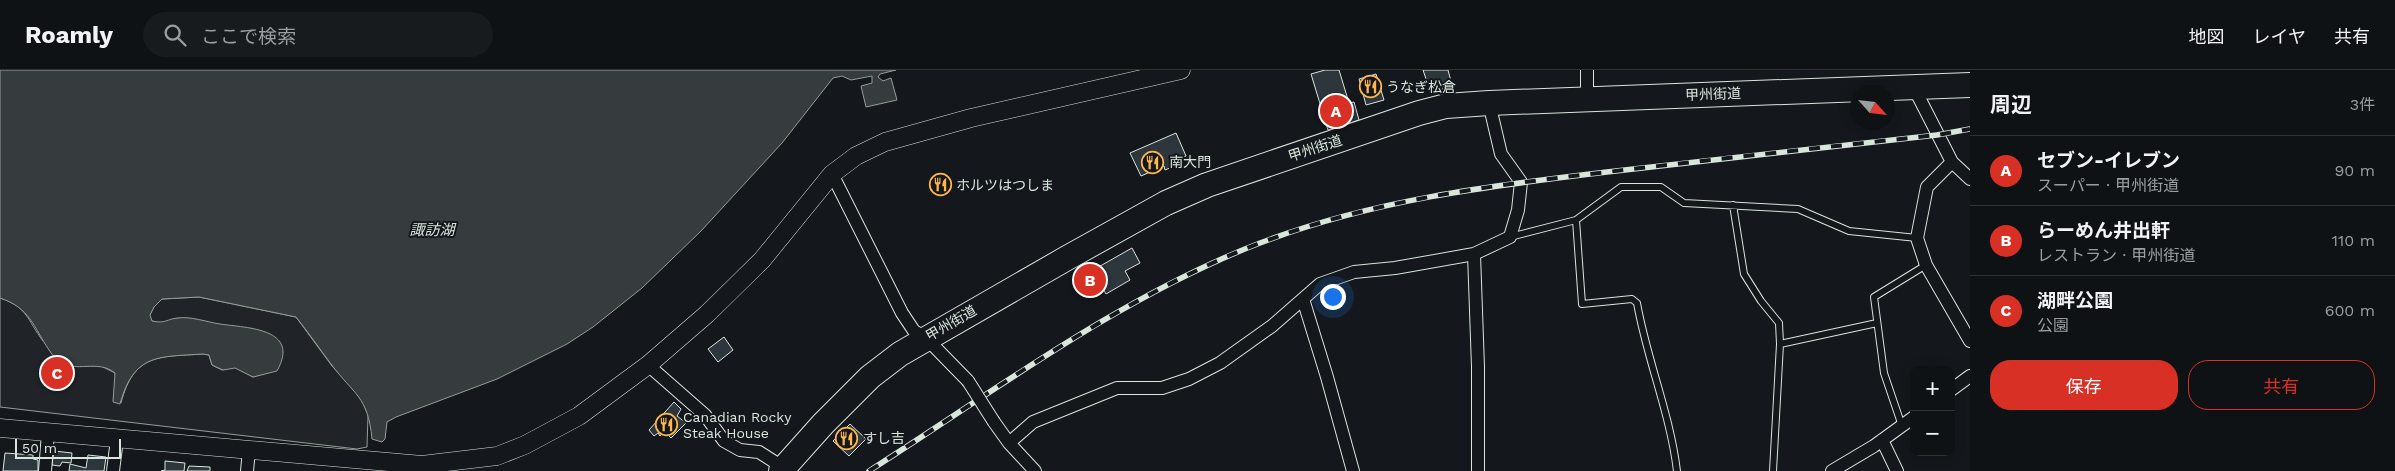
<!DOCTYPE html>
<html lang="ja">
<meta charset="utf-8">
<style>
:root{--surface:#0f1215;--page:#181b1e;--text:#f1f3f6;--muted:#9b9ea0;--line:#2f3234;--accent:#d93025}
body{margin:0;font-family:"Work Sans","Noto Sans JP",sans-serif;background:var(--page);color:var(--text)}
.controls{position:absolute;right:15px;bottom:15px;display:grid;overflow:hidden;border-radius:10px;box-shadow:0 2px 12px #0003}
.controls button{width:45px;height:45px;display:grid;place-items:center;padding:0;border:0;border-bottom:1px solid var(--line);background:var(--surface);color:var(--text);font:25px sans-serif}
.compass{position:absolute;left:1850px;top:15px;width:45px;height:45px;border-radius:50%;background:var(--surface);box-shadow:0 2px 12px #0003;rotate:117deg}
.scale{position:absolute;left:15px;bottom:12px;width:106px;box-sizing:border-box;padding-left:5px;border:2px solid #d8e6dc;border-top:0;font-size:14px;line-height:18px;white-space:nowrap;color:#d8e6dc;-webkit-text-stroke:4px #14181c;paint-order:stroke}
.you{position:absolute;left:1332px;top:226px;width:18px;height:18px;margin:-12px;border:4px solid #fff;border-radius:50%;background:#1a73e8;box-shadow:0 0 0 8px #1a73e833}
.badge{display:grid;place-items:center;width:32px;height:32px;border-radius:50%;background:var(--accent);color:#fff;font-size:16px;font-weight:700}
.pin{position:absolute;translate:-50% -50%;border:2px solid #fff;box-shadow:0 1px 5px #0006}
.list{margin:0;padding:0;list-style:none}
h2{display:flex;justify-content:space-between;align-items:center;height:65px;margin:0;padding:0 20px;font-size:21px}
h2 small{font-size:16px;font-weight:400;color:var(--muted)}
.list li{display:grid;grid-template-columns:32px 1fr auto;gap:15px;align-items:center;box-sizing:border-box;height:70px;padding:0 20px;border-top:1px solid var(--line)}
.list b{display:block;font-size:19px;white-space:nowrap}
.list p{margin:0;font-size:16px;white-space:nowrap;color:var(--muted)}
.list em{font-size:16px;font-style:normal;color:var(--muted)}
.actions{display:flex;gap:10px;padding:15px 20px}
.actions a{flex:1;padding:11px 0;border:1px solid var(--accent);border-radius:20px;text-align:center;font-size:18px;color:var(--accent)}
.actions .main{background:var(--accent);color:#fff}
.icon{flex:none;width:28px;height:28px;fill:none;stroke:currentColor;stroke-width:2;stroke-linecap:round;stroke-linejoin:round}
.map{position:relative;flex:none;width:1970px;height:401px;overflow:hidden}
header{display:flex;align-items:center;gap:30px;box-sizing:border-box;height:70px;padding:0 25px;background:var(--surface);border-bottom:1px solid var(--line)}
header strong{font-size:24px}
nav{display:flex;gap:28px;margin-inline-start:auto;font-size:18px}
.search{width:350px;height:45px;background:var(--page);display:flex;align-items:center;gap:12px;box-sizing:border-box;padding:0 18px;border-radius:28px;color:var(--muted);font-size:19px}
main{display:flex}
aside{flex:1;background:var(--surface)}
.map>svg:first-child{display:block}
</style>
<header>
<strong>Roamly</strong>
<div class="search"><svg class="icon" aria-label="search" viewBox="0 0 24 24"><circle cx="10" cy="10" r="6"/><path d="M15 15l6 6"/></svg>ここで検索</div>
<nav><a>地図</a><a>レイヤ</a><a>共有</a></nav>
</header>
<main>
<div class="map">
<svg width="1970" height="401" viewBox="0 0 1970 401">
<rect width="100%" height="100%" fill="#14181c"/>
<path fill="#202428" stroke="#939e99" d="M199 227 296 247 332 296 360 326 368 345 367 377 357 379 0 337V228C28 237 27 250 43 271 50 280 60 287 69 295L101 296 115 303 121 333C134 283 159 287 203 284L209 285 212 295 222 300 235 297 253 307 270 302 178 248 162 254 152 251 149 246 154 237 162 229Z"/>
<path fill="#363b3e" stroke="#939e99" d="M0 0H896L880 4 878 7 883 11 891 8 897 30 866 37 861 16 872 13V6L851 10 842 6 833 8 782 73 701 161 642 218 593 257 567 274 497 309 396 347 387 352 385 369 382 372 372 369C368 326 354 325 331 294 319 278 308 262 296 247L199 227 162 229 154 237 150 245 152 251C166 254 166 249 178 248 190 246 207 252 220 254 247 258 301 258 277 301L253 307 235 298 223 300 212 295 209 285 203 284C159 287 134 283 120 334L113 332 115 303C98 289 76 303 59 292 55 289 52 284 49 280 33 256 30 238 0 228Z"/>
<path fill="#2c363c" stroke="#d8e6dc" d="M1325 0H1339L1349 33 1354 32 1359 50 1328 60 1311 4Z
M1423 0H1448L1454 23 1445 26 1440 12 1428 15Z
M1376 4 1384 30 1366 35 1359 9Z
M1176 63 1186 86 1175 91 1177 95 1165 100 1164 96 1141 106 1130 83Z
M1132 178 1140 193 1125 201 1130 210 1106 224 1102 217 1088 225 1079 208Z
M724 267 733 280 718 292 708 279Z
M674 332 681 339 677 346 686 353 671 368 664 361 660 366 658 363 654 366 649 360Z
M850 354 866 369 849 386 833 371Z
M54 381 72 383 71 393 62 392 60 396 52 395Z
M5 383 33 385V389L38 390V401H3Z
M88 385 106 387 104 401H69L70 394 86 398Z
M165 391 185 393 184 401H161L165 400Z
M189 396 210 397V401H187Z"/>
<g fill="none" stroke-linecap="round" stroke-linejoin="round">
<defs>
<path id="lane" d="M1733 135 1744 204 1761 231 1779 253 1780 274
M1576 150 1582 234 1632 229 1637 233C1647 290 1670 343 1677 401
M1510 167 1576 150 1621 117H1661L1684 133 1798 139 1849 161 1917 168
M1902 356 1884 303 1874 227 1926 195
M1773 401 1780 274 1877 253"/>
<path id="street" d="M1913 16 1952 92 1927 117 1917 168 1926 195 1970 271
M1587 29V0
M1952 92 1970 109
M832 104 902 243 914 261 926 268 968 311
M1474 184 1478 297V401
M1303 229 1327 307 1353 401
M648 295 705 345 724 371 740 380 759 382 784 398
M1951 320 1970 306
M994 352 1009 373 1035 401
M1882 370 1897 401
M1009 373 1033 352 1117 318H1162L1189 309 1220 293 1272 256 1320 214 1354 202 1395 198 1474 184 1510 167 1518 140 1521 112 1501 84 1489 33
M45 401 48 363
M113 401 117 369
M247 401 249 380
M1832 401 1874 376 1914 347"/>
<path id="secondary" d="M0 358 422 395 497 386 525 375 579 346 648 295 707 244 762 190 832 104 856 86 885 72 971 48 1181 0"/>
<path id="highway" d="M781 401 823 354 870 307 900 284 1067 188 1166 133 1207 115 1419 43 1446 36 1489 33 1970 15"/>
</defs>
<use href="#lane" stroke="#d8e6dc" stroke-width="8"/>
<use href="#street" stroke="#d8e6dc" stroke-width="14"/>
<use href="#secondary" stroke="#d8e6dc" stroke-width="19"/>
<use href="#highway" stroke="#d8e6dc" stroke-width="26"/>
<use href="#lane" stroke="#14181c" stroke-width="6"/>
<use href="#street" stroke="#14181c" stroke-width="12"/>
<use href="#secondary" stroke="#14181c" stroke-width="18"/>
<use href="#highway" stroke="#14181c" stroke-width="24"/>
<defs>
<path id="rail" d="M869 401C993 322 1122 226 1260 173 1373 130 1488 116 1607 102 1717 89 1827 77 1937 65L1970 59"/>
</defs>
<use href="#rail" stroke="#d8e6dc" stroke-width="5.5"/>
<use href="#rail" stroke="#14181c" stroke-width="4" stroke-dasharray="11" stroke-linecap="butt"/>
<defs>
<path id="street-bridge" d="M968 311 994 352"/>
</defs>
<use href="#street-bridge" stroke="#d8e6dc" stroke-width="14" stroke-linecap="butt"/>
<use href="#street-bridge" stroke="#14181c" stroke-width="12"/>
</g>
<defs>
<symbol id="restaurant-ring" viewBox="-11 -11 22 22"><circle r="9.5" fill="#14181c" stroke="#ffb74d" stroke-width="1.5"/><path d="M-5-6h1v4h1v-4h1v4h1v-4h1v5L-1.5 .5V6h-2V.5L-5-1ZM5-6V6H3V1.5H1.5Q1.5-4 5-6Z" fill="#ffb74d"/></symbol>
</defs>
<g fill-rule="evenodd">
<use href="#restaurant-ring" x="1358" y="4" width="25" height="25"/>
<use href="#restaurant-ring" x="1140" y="80" width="25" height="25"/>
<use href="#restaurant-ring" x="928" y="102" width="25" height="25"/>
<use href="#restaurant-ring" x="654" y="342" width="25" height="25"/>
<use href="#restaurant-ring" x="834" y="356" width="25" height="25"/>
</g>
<g text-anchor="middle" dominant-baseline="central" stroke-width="4" stroke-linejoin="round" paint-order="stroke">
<g font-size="14" fill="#d8e6dc" stroke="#14181c" text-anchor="start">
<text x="1386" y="17">うなぎ松倉</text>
<text x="1169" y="92">南大門</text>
<text x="956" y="115">ホルツはつしま</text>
<text x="683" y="347">Canadian Rocky<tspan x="683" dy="16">Steak House</tspan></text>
<text x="863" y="368">すし吉</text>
</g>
<g font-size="14" fill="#d8e6dc" stroke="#14181c">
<text transform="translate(1713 24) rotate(-2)">甲州街道</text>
<text transform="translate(1315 78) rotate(-18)">甲州街道</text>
<text transform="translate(951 253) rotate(-30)">甲州街道</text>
</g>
<g font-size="15" font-style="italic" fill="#d8e6dc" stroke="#14181c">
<text x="432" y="160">諏訪湖</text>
</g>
</g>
</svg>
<div class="controls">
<button>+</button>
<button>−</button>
</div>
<svg class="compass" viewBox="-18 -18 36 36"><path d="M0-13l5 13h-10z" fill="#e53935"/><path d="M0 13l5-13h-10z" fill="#9b9ea0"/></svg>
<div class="scale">50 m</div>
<div class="you"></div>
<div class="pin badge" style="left:1336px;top:41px">A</div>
<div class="pin badge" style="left:1090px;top:210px">B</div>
<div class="pin badge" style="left:57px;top:303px">C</div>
</div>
<aside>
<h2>周辺<small>3件</small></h2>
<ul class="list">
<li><span class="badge">A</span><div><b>セブン-イレブン</b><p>スーパー · 甲州街道</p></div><em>90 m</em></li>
<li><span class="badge">B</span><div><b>らーめん井出軒</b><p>レストラン · 甲州街道</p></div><em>110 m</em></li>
<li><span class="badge">C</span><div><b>湖畔公園</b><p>公園</p></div><em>600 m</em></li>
</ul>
<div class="actions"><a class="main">保存</a><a>共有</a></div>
</aside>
</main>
